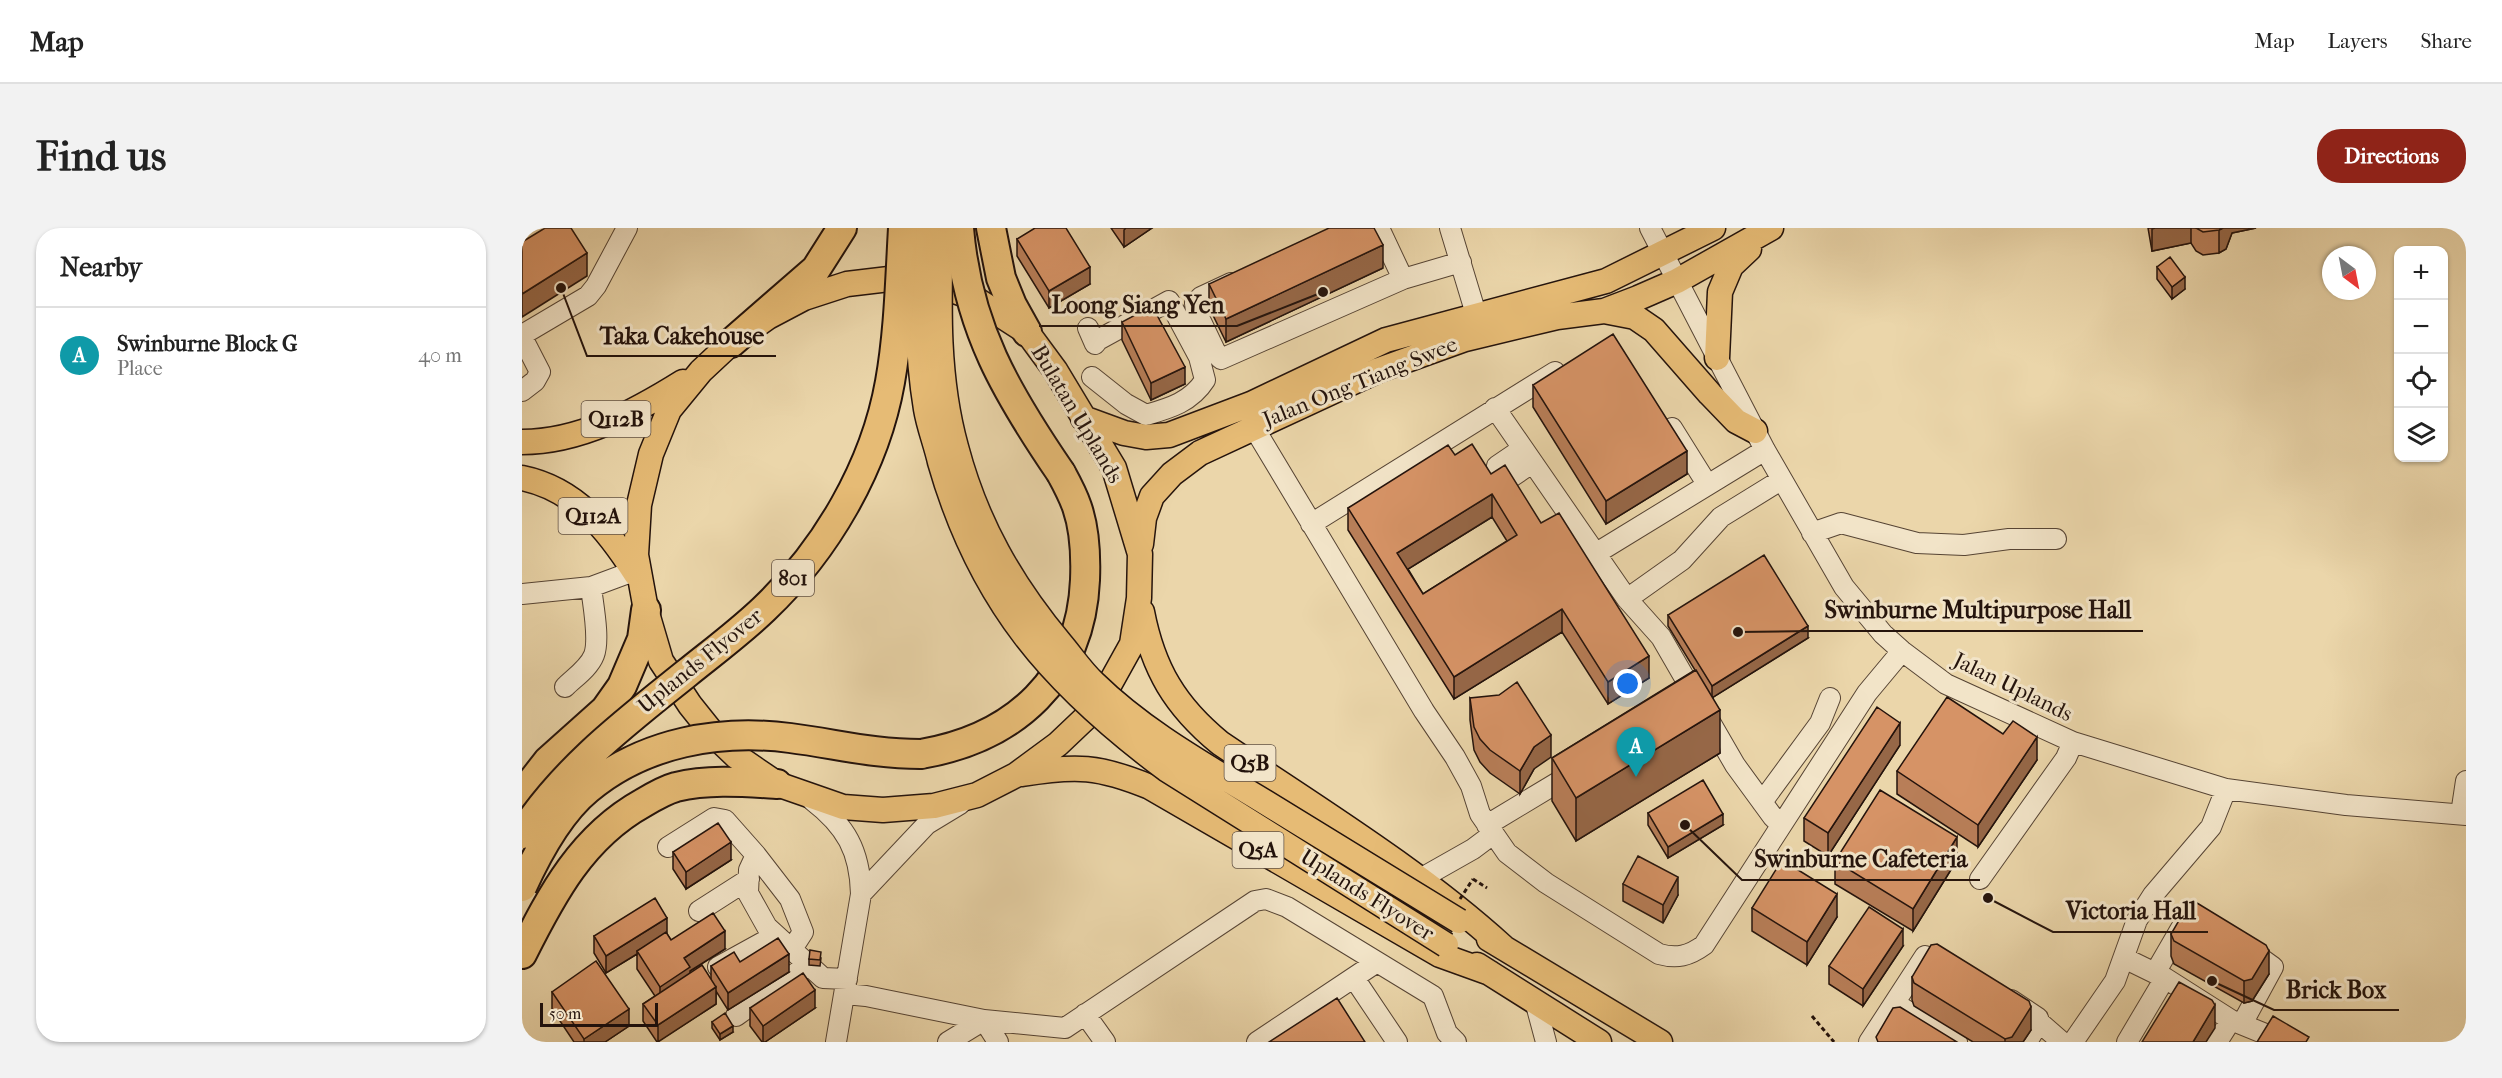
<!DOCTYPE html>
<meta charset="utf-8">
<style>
:root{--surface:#fff;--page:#f2f2f2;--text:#222;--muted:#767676;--line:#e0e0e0;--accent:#8f2418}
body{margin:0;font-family:"IM FELL French Canon",serif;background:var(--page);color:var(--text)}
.controls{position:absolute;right:18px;top:18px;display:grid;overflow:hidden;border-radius:12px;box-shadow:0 2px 4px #0004}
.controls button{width:54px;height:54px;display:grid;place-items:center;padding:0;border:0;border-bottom:2px solid var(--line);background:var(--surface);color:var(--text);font:30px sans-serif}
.compass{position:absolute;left:1800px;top:18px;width:54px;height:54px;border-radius:50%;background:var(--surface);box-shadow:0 2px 4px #0004;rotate:148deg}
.scale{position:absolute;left:18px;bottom:15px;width:118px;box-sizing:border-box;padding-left:6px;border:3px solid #24130c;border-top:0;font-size:16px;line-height:21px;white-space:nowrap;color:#24130c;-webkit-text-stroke:4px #f2e4c8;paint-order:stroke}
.you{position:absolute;left:1106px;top:456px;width:21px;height:21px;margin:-15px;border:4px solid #fff;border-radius:50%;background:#1a73e8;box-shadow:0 0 0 9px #1a73e833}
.badge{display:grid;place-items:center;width:39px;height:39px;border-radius:50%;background:var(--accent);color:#fff;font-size:20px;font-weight:700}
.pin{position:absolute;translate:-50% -50px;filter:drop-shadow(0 2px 3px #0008)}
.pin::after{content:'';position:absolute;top:32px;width:21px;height:18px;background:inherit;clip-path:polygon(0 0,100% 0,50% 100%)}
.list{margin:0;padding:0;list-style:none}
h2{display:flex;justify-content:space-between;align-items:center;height:78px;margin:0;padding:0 24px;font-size:26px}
h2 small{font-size:20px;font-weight:400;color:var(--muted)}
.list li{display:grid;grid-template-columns:39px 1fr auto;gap:18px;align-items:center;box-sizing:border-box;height:96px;padding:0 24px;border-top:2px solid var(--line)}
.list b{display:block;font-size:22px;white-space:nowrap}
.list p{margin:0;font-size:20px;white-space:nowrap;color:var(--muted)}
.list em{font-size:20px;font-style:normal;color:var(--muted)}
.icon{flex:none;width:33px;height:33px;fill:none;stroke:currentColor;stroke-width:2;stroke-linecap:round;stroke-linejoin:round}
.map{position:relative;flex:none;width:1944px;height:814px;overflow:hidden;border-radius:24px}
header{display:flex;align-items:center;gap:36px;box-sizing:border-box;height:84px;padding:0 30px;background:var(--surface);border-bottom:2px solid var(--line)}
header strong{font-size:28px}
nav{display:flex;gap:33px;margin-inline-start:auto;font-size:21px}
.intro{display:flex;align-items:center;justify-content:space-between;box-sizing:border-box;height:144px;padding:0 36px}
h1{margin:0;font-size:42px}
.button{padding:15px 27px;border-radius:24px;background:var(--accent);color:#fff;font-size:21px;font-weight:700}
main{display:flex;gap:36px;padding:0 36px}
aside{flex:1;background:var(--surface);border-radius:24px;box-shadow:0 2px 4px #0004}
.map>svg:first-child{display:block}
</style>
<header>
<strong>Map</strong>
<nav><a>Map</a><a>Layers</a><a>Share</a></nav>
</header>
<div class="intro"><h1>Find us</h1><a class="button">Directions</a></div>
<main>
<aside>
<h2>Nearby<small></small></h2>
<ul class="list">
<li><span class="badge" style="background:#0f9aa8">A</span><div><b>Swinburne Block G</b><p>Place</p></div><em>40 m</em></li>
</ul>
</aside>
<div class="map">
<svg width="1944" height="814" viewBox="0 0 1944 814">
<rect width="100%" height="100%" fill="#ebd6aa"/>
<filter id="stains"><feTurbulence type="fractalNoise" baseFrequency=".00333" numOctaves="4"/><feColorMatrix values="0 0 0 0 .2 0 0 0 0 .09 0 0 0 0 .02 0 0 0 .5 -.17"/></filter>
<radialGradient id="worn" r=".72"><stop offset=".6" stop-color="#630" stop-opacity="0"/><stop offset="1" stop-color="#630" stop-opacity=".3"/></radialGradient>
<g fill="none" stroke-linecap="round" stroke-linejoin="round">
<defs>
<path id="minor" d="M857 0 881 51
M928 0 954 86
M1128 0 1243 222 1322 359 1361 406 1380 423 1424 456 1551 514 1704 561 1824 577 1944 587
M709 55 679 69 673 75 674 83 695 127 699 131 881 51 939 34
M566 100 573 116 576 112 647 73 677 129 683 152C669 174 648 180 624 187L604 176 570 149
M0 107 66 68 74 58 105 0
M0 109 18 144 13 153 0 163
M973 180 1105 371 1139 409 1213 537 1251 589 1258 596
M731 198 902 483 933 529 949 558 958 586 985 625 1024 655 1137 726C1155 731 1167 728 1182 717L1345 465 1380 423
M1150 200 1185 256
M975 238 1000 221
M985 252 1010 235
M789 296 1033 144
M1290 305 1319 295 1395 315 1442 317 1487 311H1534
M1073 326 1243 222
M0 366 69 359 112 343
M1105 371 1160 332 1199 289 1259 252
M43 459C52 450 67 440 72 427 78 411 71 377 69 359
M290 572C324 598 338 623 339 666L314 814
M1240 574 1298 495 1308 470
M1939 586 1944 553
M965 597 1053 544
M146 619 192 590 203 592 234 627 227 642 226 665 245 699 301 750 325 751
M234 627 268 671 281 704 270 721
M898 651 951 621 971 606
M1458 651 1544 530 1551 514
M339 666 405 596 438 576
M177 683 227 651
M1602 730 1643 750 1709 792 1763 814
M196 739 254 707
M1633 745 1662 695
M832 750 875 814
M323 766 344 768 462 792 476 814
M1489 772 1516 790 1517 794 1540 814
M1013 773 1024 814
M1374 776 1435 814
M563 786 583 814
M214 788 285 737
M1720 796 1751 739 1726 721
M426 814 462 792 543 800 733 673 744 671 765 679 911 768 925 805 934 814
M735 814 855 734
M1347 814 1403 728
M1505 814 1517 794
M1551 814 1593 753 1615 692 1631 667 1689 599 1704 561
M1605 814 1643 750
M1695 814 1709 792"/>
<path id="major" d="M367 51 413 56 452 70 505 104 533 142 592 240 618 326 617 370 610 416 575 479 536 516 494 547 455 567 412 578 361 582 321 579 255 556 214 528 192 507 168 477 139 433 124 382 114 327 117 277 129 226 147 182 179 143 209 115 246 89 282 70 325 56Z
M1082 83 1113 89 1132 102 1188 166 1214 193 1233 203
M1195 130 1198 64 1209 38 1227 21
M561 190 602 205 624 209 647 207 729 176 864 112 1084 53 1191 0
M0 214C58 214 113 184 161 154
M0 250C54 261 86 302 114 346
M619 316 622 290 630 268 650 246 678 225 857 142 943 111 1035 89 1082 83 1116 70 1155 53 1249 0
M620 384C631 441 653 478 698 515 794 580 895 641 981 719
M500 546C554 537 577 538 628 559L918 727 968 745
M967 711 1138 814
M955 737 1077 814"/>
<path id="highway" d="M469 0 479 50 490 77 505 104
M209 115 294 41 320 0
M399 526C493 510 559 450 563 352 564 327 563 302 555 279 551 267 545 256 539 245
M0 566 26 533 83 482 100 458 120 411 124 382
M0 726C30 666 60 609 121 575 131 569 143 562 154 559 187 551 222 554 255 556"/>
</defs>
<use href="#minor" stroke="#564434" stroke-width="22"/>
<use href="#major" stroke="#24130c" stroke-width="27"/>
<use href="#highway" stroke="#24130c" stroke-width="32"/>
<path stroke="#24130c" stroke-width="3" stroke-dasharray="4.5 3" stroke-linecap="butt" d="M951 651 965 660
M1290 788 1312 814"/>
<use href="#minor" stroke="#f2e4c8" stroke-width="20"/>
<use href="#major" stroke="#e6bb75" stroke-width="24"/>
<use href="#highway" stroke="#e6bb75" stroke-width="28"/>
<defs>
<path id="major-bridge" d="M396 0C395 60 394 121 404 181 407 199 414 216 418 234 458 374 530 456 644 541L924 717
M419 0C417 73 414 147 434 219 454 295 489 356 539 416 550 429 560 444 572 455 619 501 677 534 733 568 801 610 869 651 937 693"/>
<path id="highway-bridge" d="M437 0C445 99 485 166 539 245
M0 606C43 540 104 494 165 445 191 424 218 404 242 381 304 322 353 239 368 154 377 104 378 51 381 0
M0 659C15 626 38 584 66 561 122 514 198 501 268 510 315 516 351 526 399 526"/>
</defs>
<use href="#major-bridge" stroke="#24130c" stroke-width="27" stroke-linecap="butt"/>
<use href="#highway-bridge" stroke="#24130c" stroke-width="32" stroke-linecap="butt"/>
<path stroke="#24130c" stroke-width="3" stroke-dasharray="4.5 3" stroke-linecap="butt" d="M938 671 951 651"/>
<use href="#major-bridge" stroke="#e6bb75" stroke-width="24"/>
<use href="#highway-bridge" stroke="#e6bb75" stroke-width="28"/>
</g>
<path fill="#b87e58" stroke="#24130c" stroke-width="1.5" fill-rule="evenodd" d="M589 0H630L602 19Z
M1626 0H1734L1710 5 1704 21 1697 25 1681 27 1674 23 1669 15 1630 23Z
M495 11 568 56 527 80 495 28Z
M1635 39 1663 61 1650 71 1635 51Z
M861 40 704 114 687 79V56Z
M600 94 663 156 629 172 600 112Z
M1011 157 1165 246 1084 296 1011 179Z
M933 227 969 246 1019 295 1127 450 1086 476 1040 404 932 471 826 302V280ZM970 289 985 313 901 366 886 341Z
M1146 387 1286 410 1191 469 1198 525 1054 613 1030 573V530L1173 442 1146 398Z
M948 470 1012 541 998 566 968 545 958 534 952 522 948 492Z
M1481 506 1515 532 1456 619 1375 566V543Z
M1378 517 1306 628 1282 613V590Z
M1126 585 1201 597 1146 630 1126 597Z
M151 624 209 632 164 661 151 641Z
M1435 632 1391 703 1313 656V633Z
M1101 656 1156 667 1141 695 1101 673Z
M1230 680 1315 689 1285 737 1230 703Z
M145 706 149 712 203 721 168 743V745L189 751V738L218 734 267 744 206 782 194 763V776L135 814 121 793V776L133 768 115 741V726L84 745 72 725V708Z
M1649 706 1747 746 1730 773 1722 775 1652 736 1649 728Z
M1381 718 1341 778 1307 756V738Z
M299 730 298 738 287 737V731Z
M1390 749 1509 802 1501 814H1451L1392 778 1390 772Z
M30 764 107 798 83 814H52L30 781Z
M228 780H293L243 814H240L228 798Z
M190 794 211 804 198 812 190 800Z"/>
<path fill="#966747" stroke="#24130c" stroke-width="1.5" d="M604 0H630L602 19V2Z
M1633 0H1669V15L1630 23V1Z
M1701 0H1734L1710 5 1704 21 1697 25V2Z
M861 17V40L704 114V91Z
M65 25V48L0 89V66Z
M568 39V56L527 80V63Z
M1663 49V61L1650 71V59Z
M663 139V156L629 172V155Z
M1165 223V246L1084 296V273Z
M970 266V289L875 348V325Z
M1040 381V404L932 471V449Z
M1286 398V410L1190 470V458Z
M1127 428V450L1086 476V454Z
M1198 482V525L1054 613V570Z
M1378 495V517L1306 628V605Z
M1029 507V529L1012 541 998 566V543L1012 519Z
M1515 509V532L1456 619V597Z
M1201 586V597L1146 630V619Z
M1435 609V632L1391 703V681Z
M209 614V632L164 661V644Z
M1156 649V667L1141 695V677Z
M1315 666V689L1285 737V714Z
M145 690V707L115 723V726L84 745V728Z
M1381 701V718L1341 778V761Z
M203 703V721L168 743V757L138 776V759L162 730Z
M1747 723V746L1730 773 1722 775V753Z
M267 726V744L206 782V765Z
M194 759V776L136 814V797Z
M293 762V780L243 814H241V798Z
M1693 777V800L1684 814H1671Z
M1509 779V802L1501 814H1483V811Z
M107 781V798L83 814H62V811Z
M211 798V804L198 812V806Z"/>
<path fill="#d69366" stroke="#24130c" stroke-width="1.5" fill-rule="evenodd" d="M23 0H49L65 25 0 66V14Z
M513 0H544L568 39 527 63 495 11Z
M807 0H852L861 17 704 91 687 56Z
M1674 0H1701L1697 2 1681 4Z
M1648 29 1663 49 1650 59 1635 39Z
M630 78 663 139 629 155 600 94Z
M1091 106 1165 223 1084 273 1011 157Z
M950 216 969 246 983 237 1019 295 1037 285 1127 428 1086 454 1040 381 932 449 826 280 926 217 933 227ZM970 266 995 307 901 366 875 325Z
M1242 327 1286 398 1190 458 1146 387Z
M1174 442 1198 482 1054 570 1030 530Z
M995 454 1029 507 1012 519 998 543 968 522 958 511 952 499 948 470 977 467Z
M1425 469 1481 506 1491 493 1515 509 1456 597 1375 543Z
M1355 479 1378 495 1306 605 1282 590Z
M1181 552 1201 586 1146 619 1126 585Z
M1358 562 1435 609 1391 681 1313 633Z
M196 595 209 614 164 644 151 624Z
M1116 628 1156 649 1141 677 1101 656Z
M1260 632 1315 666 1285 714 1230 680Z
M133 670 145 690 84 728 72 708Z
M1675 675 1744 717 1747 723 1730 751 1722 753 1652 713 1649 706 1666 677Z
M1347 679 1381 701 1341 761 1307 738Z
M191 685 203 703 162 730 168 739 138 759 115 723 144 704 149 712Z
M256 710 267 726 206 765 189 738 212 724 218 734Z
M1415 716 1507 773 1509 779 1490 809 1483 811 1392 755 1390 749 1409 717Z
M288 722 299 724 298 732 287 731Z
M74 733 107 781 62 811 30 764Z
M180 737 194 759 136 797 121 776Z
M281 745 293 762 241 798 228 780Z
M1657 754 1690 772 1693 777 1671 814H1620Z
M815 770 843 814H747Z
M1378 779 1435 814H1356L1354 809 1371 780Z
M203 785 211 798 198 806 190 794Z
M1751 788 1787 809 1784 814H1735Z"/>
<g text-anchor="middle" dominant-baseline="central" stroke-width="6" stroke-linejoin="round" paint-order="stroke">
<g fill="#f2e4c8" stroke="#625244" stroke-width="1.5">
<rect x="59.5" y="173" width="69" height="36" rx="4.5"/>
<rect x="36.5" y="270" width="69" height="36" rx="4.5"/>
<rect x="250" y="332" width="42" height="36" rx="4.5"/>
<rect x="702.5" y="517" width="51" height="36" rx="4.5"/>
<rect x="710.5" y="604" width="51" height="36" rx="4.5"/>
</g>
<g font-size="21" font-weight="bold" fill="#24130c">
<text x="94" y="191">Q112B</text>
<text x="71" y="288">Q112A</text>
<text x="271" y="350">801</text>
<text x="728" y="535">Q5B</text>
<text x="736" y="622">Q5A</text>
</g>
<g font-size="22" fill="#24130c" stroke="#f2e4c8">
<text transform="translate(838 154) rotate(-22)">Jalan Ong Tiang Swee</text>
<text transform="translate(555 186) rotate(59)">Bulatan Uplands</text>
<text transform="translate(178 433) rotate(-39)">Uplands Flyover</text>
<text transform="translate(1491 459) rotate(26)">Jalan Uplands</text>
<text transform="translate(845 667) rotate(32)">Uplands Flyover</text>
</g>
</g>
<path fill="none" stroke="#24130c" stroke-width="2" d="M801 64L715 98H517M39 60L65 128H254M1216 404L1290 403H1621M1163 597L1220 652H1458M1466 670L1531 704H1686M1690 753L1752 782H1877"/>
<g fill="#24130c" stroke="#f2e4c8" stroke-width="2">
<circle cx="801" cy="64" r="6"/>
<circle cx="39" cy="60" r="6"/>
<circle cx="1216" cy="404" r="6"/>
<circle cx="1163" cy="597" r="6"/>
<circle cx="1466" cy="670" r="6"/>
<circle cx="1690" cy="753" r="6"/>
</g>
<g font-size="24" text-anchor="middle" font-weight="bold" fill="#24130c" stroke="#f2e4c8" stroke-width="6" stroke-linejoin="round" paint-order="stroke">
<text x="616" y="85">Loong Siang Yen</text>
<text x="160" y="116">Taka Cakehouse</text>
<text x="1456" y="390">Swinburne Multipurpose Hall</text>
<text x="1339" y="639">Swinburne Cafeteria</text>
<text x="1609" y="691">Victoria Hall</text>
<text x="1814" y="770">Brick Box</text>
</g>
<rect width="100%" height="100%" filter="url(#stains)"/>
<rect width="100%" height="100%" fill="url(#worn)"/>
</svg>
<div class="controls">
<button>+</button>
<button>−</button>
<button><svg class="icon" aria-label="locate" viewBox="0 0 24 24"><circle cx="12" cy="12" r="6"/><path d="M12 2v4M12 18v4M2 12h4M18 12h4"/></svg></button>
<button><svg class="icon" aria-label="layers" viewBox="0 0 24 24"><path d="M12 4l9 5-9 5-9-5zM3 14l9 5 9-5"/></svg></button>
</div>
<svg class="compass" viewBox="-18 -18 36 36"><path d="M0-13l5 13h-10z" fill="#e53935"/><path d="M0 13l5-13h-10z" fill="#767676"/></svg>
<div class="scale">50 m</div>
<div class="you"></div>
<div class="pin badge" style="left:1114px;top:549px;background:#0f9aa8">A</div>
</div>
</main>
